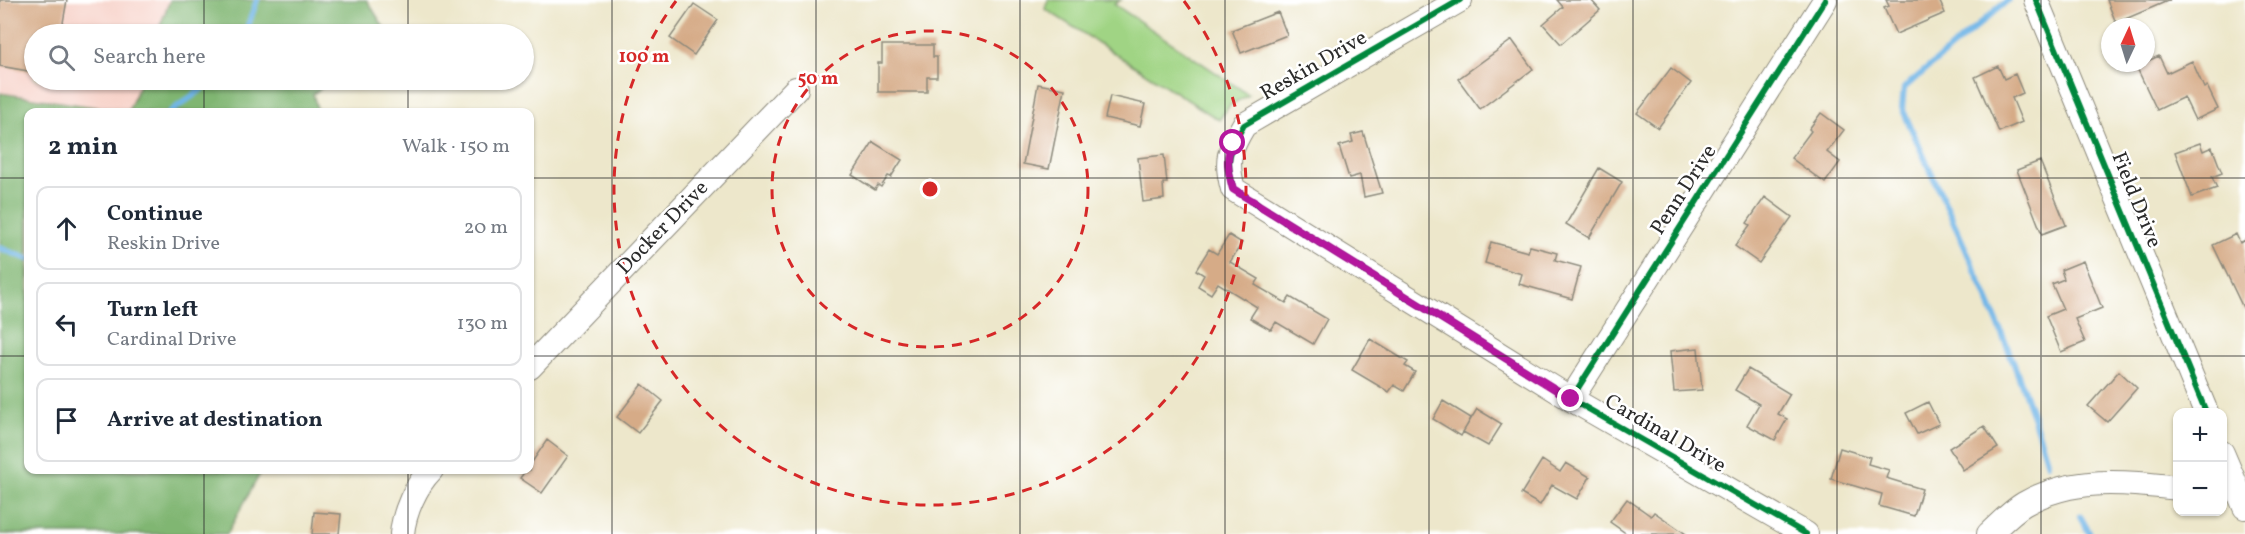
<!DOCTYPE html>
<meta charset="utf-8">
<style>
:root{--surface:#fff;--page:#f2f2f3;--text:#1f2937;--muted:#747a83;--line:#e0e1e3}
body{margin:0;font-family:Vollkorn,serif;background:var(--page);color:var(--text)}
.controls{position:absolute;right:18px;bottom:18px;display:grid;overflow:hidden;border-radius:12px;box-shadow:0 2px 4px #0004}
.controls button{width:54px;height:54px;display:grid;place-items:center;padding:0;border:0;border-bottom:2px solid var(--line);background:var(--surface);color:var(--text);font:30px sans-serif}
.compass{position:absolute;left:2101px;top:18px;width:54px;height:54px;border-radius:50%;background:var(--surface);box-shadow:0 2px 4px #0004;rotate:4deg}
.stop{position:absolute;width:18px;height:18px;margin:-14px;border:4px solid #b5179e;border-radius:50%;background:#fff}
.stop.end{background:#b5179e;border-color:#fff;box-shadow:0 2px 6px #0008}
.list{margin:0;padding:0;list-style:none}
h2{display:flex;justify-content:space-between;align-items:center;height:78px;margin:0;padding:0 24px;font-size:26px}
h2 small{font-size:20px;font-weight:400;color:var(--muted)}
.list li{display:grid;grid-template-columns:39px 1fr auto;gap:18px;align-items:center;box-sizing:border-box;height:84px;margin:0 12px 12px;padding:0 12px;border:2px solid var(--line);border-radius:12px}
.list b{display:block;font-size:22px;white-space:nowrap}
.list p{margin:0;font-size:20px;white-space:nowrap;color:var(--muted)}
.list em{font-size:20px;font-style:normal;color:var(--muted)}
.icon{flex:none;width:33px;height:33px;fill:none;stroke:currentColor;stroke-width:2;stroke-linecap:round;stroke-linejoin:round}
.map{position:relative;flex:none;width:2245px;height:534px;overflow:hidden}
.search{position:absolute;background:var(--surface);box-shadow:0 2px 4px #0004;left:24px;top:24px;width:510px;height:66px;display:flex;align-items:center;gap:15px;box-sizing:border-box;padding:0 21px;border-radius:33px;color:var(--muted);font-size:22px}
.panel{position:absolute;background:var(--surface);box-shadow:0 2px 4px #0004;left:24px;top:108px;width:510px;height:366px;border-radius:12px}
.map>svg:first-child{display:block}
</style>
<div class="map">
<svg width="2245" height="534" viewBox="0 0 2245 534">
<rect width="100%" height="100%" fill="#fff"/>
<filter id="ink" filterUnits="userSpaceOnUse"><feTurbulence type="fractalNoise" baseFrequency=".0167" numOctaves="2"/><feDisplacementMap in="SourceGraphic" scale="12" xChannelSelector="R" yChannelSelector="G"/><feConvolveMatrix kernelMatrix="1 2 1 2 8 2 1 2 1" color-interpolation-filters="sRGB"/></filter>
<filter id="wash" filterUnits="userSpaceOnUse"><feTurbulence type="fractalNoise" baseFrequency=".008" numOctaves="4" result="noise"/><feDisplacementMap in="SourceGraphic" scale="24" xChannelSelector="R" yChannelSelector="G"/><feGaussianBlur stdDeviation="1.35" result="paint"/><feColorMatrix in="noise" values="0 0 0 0 0 0 0 0 0 0 0 0 0 0 0 0 0 1.4 0 .05"/><feComposite in="paint" operator="in"/></filter>
<g filter="url(#wash)">
<rect width="100%" height="100%" fill="#ede7cb"/>
<path fill="#f7d1c8" d="M0 0H170L157 34H34V80H141L129 112 0 93Z"/>
<path fill="#a0d484" stroke="#668058" stroke-width="1.5" d="M1048 0H1121L1114 4 1249 95 1230 105 1219 120 1045 9Z"/>
<path fill="#80b672" stroke="#56704e" stroke-width="1.5" d="M170 0H367L388 34H157Z
M141 80H333L313 94 318 112H28V470H262L227 534H0V93L128 112Z"/>
<g fill="none" stroke-linecap="round" stroke-linejoin="round">
<path stroke="#71b6e7" stroke-width="6" d="M2008 0 1904 88 1902 108C1954 225 2012 341 2048 464
M245 34 257 0
M170 112 198 92 211 80
M0 248 28 259
M2080 516 2090 534"/>
</g>
<g id="blocks">
<path fill="#d6ab87" d="M0 0H67L61 34H34V72L0 66Z
M1557 0H1591L1600 10 1561 44 1543 24 1563 7Z
M1886 0H1939L1945 13 1896 34 1884 8 1889 6Z
M2107 0H2170L2116 23Z
M694 4 718 20 694 55 670 38Z
M1278 12 1287 35 1241 53 1232 30Z
M1512 40 1533 69 1480 109 1458 79Z
M882 45H933V57H937V77H927V92H878V63H882Z
M2159 56 2167 73 2192 61 2204 88 2207 86 2218 109 2195 120 2184 97 2157 110 2136 66Z
M1998 66 2004 79 2015 74 2023 93 2012 98 2022 122 1999 132 1975 77Z
M1671 68 1691 83 1658 128 1637 113Z
M1038 84 1065 89 1049 169 1023 164Z
M1110 96 1145 104 1140 126 1105 118Z
M1821 113 1844 130 1827 152 1840 162 1825 183 1791 158 1811 131 1809 129Z
M1363 132 1382 193 1364 197 1360 175 1349 178 1339 146 1353 142 1351 135Z
M873 142 902 160 891 177 888 176 881 187 878 185 875 190 852 175Z
M2200 143 2203 151 2212 147 2222 173 2212 177 2217 188 2192 197 2175 152Z
M1164 155 1167 183H1163L1164 199 1143 202 1138 158Z
M2040 161 2066 225 2042 234 2017 170Z
M1599 168 1622 182 1589 238 1566 224Z
M1765 197 1792 217 1759 263 1735 246 1750 225 1747 223Z
M2236 234 2240 243 2245 240V312L2213 245Z
M1229 235 1242 243 1230 262 1259 279 1255 285 1286 303 1290 297 1327 319 1313 344 1276 322 1271 330 1250 318 1257 307 1218 283 1211 294 1198 286 1204 275 1196 270 1209 249 1217 254Z
M1491 242 1528 252 1530 246 1557 253 1555 260 1581 267 1572 299 1519 284 1522 274 1485 263Z
M2083 261 2102 308 2075 319 2085 342 2061 352 2046 316 2063 309 2052 284 2064 279 2061 270Z
M1370 339 1408 362 1405 366 1415 372 1404 391 1394 385 1389 392 1352 370Z
M1698 348 1702 390 1674 392 1670 351Z
M1748 369 1790 394 1778 414 1787 419 1775 440 1747 425 1759 404 1735 390Z
M2119 371 2137 388 2107 422 2088 406Z
M642 384 663 401 638 433 617 417Z
M1443 401 1471 418 1461 436 1433 419Z
M1928 402 1939 424 1917 434 1906 413Z
M1477 409 1502 424 1488 446 1463 432Z
M1984 426 1998 448 1963 470 1949 448Z
M547 440 568 456 542 493 520 478 526 470H530V465Z
M1840 448 1870 457 1868 464 1889 470 1886 478 1922 489 1914 516 1879 506 1882 494 1831 479Z
M1542 460 1560 472 1566 463 1590 477 1577 499 1552 485 1540 505 1521 494Z
M1627 499 1651 516 1654 512 1686 534H1627L1610 522Z
M314 512 341 514 339 534H312Z"/>
</g>
</g>
<g filter="url(#ink)">
<use href="#blocks" fill-opacity="0" stroke="#8c897b" stroke-width="1.5"/>
<g fill="none" stroke-linecap="round" stroke-linejoin="round">
<defs>
<path id="street" d="M1460 0 1244 125C1229 150 1225 160 1233 189L1571 399 1806 534
M2036 0 2206 412
M530 367 796 89
M1571 399 1825 0
M2222 453 2245 507
M402 534C404 512 416 485 431 470
M1989 534C2000 524 2012 511 2024 504 2073 476 2125 482 2178 488"/>
</defs>
<use href="#street" stroke="#8c897b" stroke-width="26"/>
<use href="#street" stroke="#fff" stroke-width="24"/>
<defs>
<path id="cycleway" d="M1460 0 1244 125C1229 150 1225 160 1233 189L1571 399 1806 534
M2036 0 2206 412
M1571 399 1825 0"/>
</defs>
<use href="#cycleway" stroke="#fff" stroke-width="10"/>
<use href="#cycleway" stroke="#00873e" stroke-width="6"/>
</g>
</g>
<g fill="none" stroke-linecap="round" stroke-linejoin="round" filter="url(#ink)">
<path stroke="#b5179e" stroke-width="8" d="M1233 143C1224 157 1229 174 1233 189L1571 399"/>
</g>
<path fill="none" stroke="#2b2b2b" stroke-width="1.5" stroke-opacity="0.55" d="M204 0V34M408 0V34M612 0V534M816 0V534M1020 0V534M1225 0V534M1429 0V534M1633 0V534M1837 0V534M2041 0V534M204 80V112M408 80V112M0 178H28M530 178H2245M0 356H28M530 356H2245M204 470V534M408 470V534"/>
<g fill="none" stroke="#d62828" stroke-width="3" stroke-dasharray="10 8">
<circle cx="930" cy="189" r="158"/>
<path d="M1184 1A316 316 0 1 1 676 1"/>
</g>
<g text-anchor="middle" dominant-baseline="central" stroke-width="5" stroke-linejoin="round" paint-order="stroke">
<g font-size="21" fill="#2b2b2b" stroke="#fff">
<text transform="translate(1314 66) rotate(-30)">Reskin Drive</text>
<text transform="translate(1684 190) rotate(-57)">Penn Drive</text>
<text transform="translate(2136 200) rotate(68)">Field Drive</text>
<text transform="translate(663 228) rotate(-46)">Docker Drive</text>
<text transform="translate(1665 434) rotate(30)">Cardinal Drive</text>
</g>
</g>
<circle cx="930" cy="189" r="9" fill="#d62828" stroke="#fff" stroke-width="3"/>
<g font-size="18" text-anchor="middle" font-weight="bold" fill="#d62828" stroke="#fff" stroke-width="5" stroke-linejoin="round" paint-order="stroke">
<text x="644" y="62">100 m</text>
<text x="818" y="84">50 m</text>
</g>
</svg>
<div class="controls">
<button>+</button>
<button>−</button>
</div>
<svg class="compass" viewBox="-18 -18 36 36"><path d="M0-13l5 13h-10z" fill="#e53935"/><path d="M0 13l5-13h-10z" fill="#747a83"/></svg>
<div class="stop" style="left:1233px;top:143px"></div>
<div class="stop end" style="left:1571px;top:399px"></div>
<div class="search"><svg class="icon" aria-label="search" viewBox="0 0 24 24"><circle cx="10" cy="10" r="6"/><path d="M15 15l6 6"/></svg>Search here</div>
<section class="panel">
<h2>2 min<small>Walk · 150 m</small></h2>
<ul class="list">
<li><svg class="icon" aria-label="ahead" viewBox="0 0 24 24"><path d="M12 20V5M6 11l6-6 6 6"/></svg><div><b>Continue</b><p>Reskin Drive</p></div><em>20 m</em></li>
<li><svg class="icon" aria-label="left" viewBox="0 0 24 24"><path d="M17 20v-9H6M10 6l-5 5 5 5"/></svg><div><b>Turn left</b><p>Cardinal Drive</p></div><em>130 m</em></li>
<li><svg class="icon" aria-label="arrive" viewBox="0 0 24 24"><path d="M6 21V4h12l-3 4 3 4H6"/></svg><div><b>Arrive at destination</b></div></li>
</ul>
</section>
</div>
